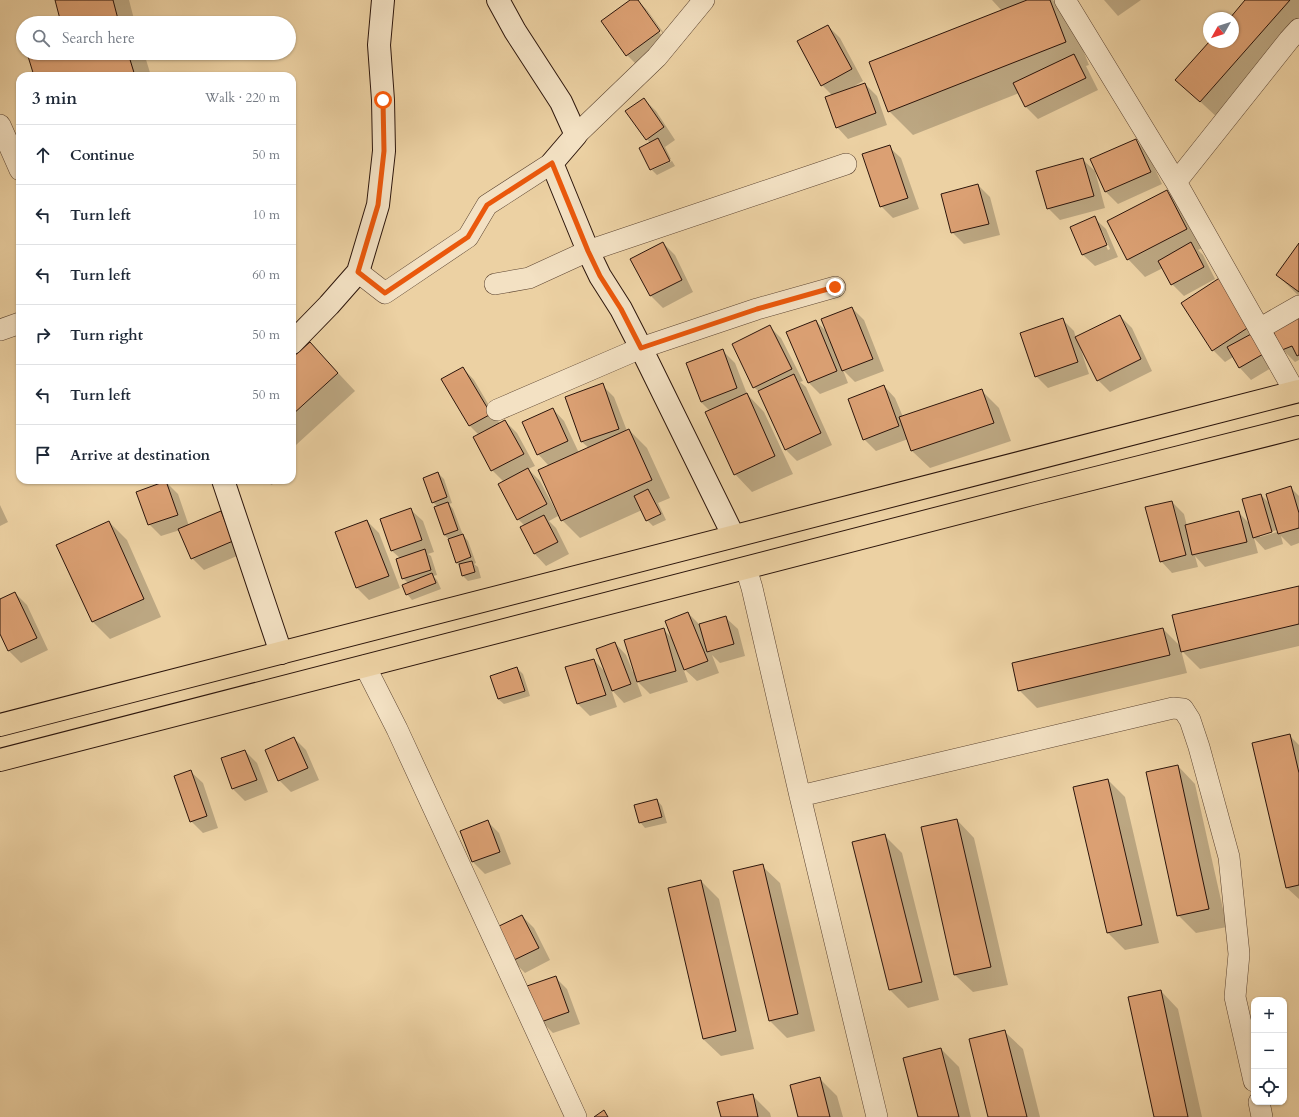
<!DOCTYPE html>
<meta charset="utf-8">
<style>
:root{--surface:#fff;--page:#f2f2f3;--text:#1f2937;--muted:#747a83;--line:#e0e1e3}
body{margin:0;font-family:Cardo,serif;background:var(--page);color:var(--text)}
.controls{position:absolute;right:12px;bottom:12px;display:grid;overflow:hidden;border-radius:8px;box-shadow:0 1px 3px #0004}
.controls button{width:36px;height:36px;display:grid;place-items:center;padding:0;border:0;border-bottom:1px solid var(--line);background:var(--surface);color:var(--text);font:20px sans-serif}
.compass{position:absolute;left:1203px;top:12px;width:36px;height:36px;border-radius:50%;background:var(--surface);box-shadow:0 1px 3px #0004;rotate:231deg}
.stop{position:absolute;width:12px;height:12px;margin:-9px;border:3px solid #ea580c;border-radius:50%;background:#fff}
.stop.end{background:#ea580c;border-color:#fff;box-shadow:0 1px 4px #0008}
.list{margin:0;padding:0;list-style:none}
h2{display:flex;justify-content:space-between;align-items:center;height:52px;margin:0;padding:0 16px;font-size:17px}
h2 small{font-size:13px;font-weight:400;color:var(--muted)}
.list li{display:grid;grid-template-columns:26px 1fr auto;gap:12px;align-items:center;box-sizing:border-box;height:60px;padding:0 16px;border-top:1px solid var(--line)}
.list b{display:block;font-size:15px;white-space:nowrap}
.list em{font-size:13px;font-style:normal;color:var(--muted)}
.icon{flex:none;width:22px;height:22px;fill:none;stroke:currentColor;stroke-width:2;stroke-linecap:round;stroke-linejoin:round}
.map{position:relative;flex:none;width:1299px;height:1117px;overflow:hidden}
.search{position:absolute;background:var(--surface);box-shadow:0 1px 3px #0004;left:16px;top:16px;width:280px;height:44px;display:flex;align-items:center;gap:10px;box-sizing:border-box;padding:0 14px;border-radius:22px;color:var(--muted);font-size:15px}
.panel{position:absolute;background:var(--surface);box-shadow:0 1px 3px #0004;left:16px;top:72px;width:280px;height:412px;border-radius:12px}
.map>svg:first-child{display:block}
</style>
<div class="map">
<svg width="1299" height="1117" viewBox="0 0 1299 1117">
<rect width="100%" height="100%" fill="#ecd1a3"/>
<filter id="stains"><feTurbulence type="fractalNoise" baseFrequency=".005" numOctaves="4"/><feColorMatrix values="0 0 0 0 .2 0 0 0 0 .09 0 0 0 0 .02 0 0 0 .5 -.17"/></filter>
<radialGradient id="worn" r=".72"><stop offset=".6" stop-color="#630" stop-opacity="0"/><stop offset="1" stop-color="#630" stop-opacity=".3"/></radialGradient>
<path fill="#0003" fill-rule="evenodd" d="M56 0H129L135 23H62Z
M632 0H637L647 10 671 43 639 67 627 55 602 21ZM643 10H646L664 35 662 36Z
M992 0H1025L1024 2 1030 0H1053L1070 17 1089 65 1086 66 1098 90 1038 119 1026 107 1019 93 913 135 889 111 1002 11Z
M1104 0H1141L1118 16Z
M1247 0H1299V28L1219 119 1177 80 1210 42H1233V18H1231Z
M828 26 840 38 863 81 851 88V89L865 84 877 96 887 125 848 139 837 127 833 96 822 85Z
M32 53H144L151 76H35Z
M644 99 656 111 675 140 665 147 671 159 652 168V170L650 143 627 112Z
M1135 140 1147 152 1162 184 1118 204 1106 192 1092 160Z
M889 147 901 158 919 209 893 218 881 206Z
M1083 160 1095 171 1105 208 1060 220 1048 208Z
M672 161 675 166 657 175 652 170Z
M978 185 990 197 1000 235 964 244 952 232Z
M1167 191 1185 209 1204 247 1198 250 1203 255 1215 279 1184 296 1172 284 1163 268 1145 277 1128 259Z
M1094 218 1106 229 1118 257 1095 266 1083 255ZM1099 231H1102L1110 249 1108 250Z
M663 243 675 255 693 292 663 308 651 296 632 259Z
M1299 245V296L1277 275Z
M1221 278 1276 365 1251 380 1240 368 1233 357 1225 362 1213 350Z
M852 308 864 320 884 371 855 382 843 370 848 383 820 394 809 383 816 321 828 333Z
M1299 315V360L1295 362 1283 350 1272 327Z
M1120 316 1132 328 1152 371 1110 392 1098 380 1081 347H1080L1089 374 1048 388 1036 376 1062 319 1074 331 1076 338Z
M769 326 781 338 803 381 800 382 806 387 832 445 797 461 786 450 760 393 754 387 733 344Z
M310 343 355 391 296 445 292 441V360Z
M723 351 735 363 747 394 764 412 793 474 752 492 735 474 710 411 701 402Z
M463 368 474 380 500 424 505 421 517 433 535 466 528 469 540 481 557 513 558 512 549 466 538 454 553 409 564 421 579 453 589 448 582 442 567 397 602 385 614 397 627 431 629 430 647 448 670 498 658 503 666 520 653 526 647 520 642 510 580 538 562 520 560 515 549 521 556 528 569 554 546 566 535 554 521 528 525 526 518 519 504 482 492 470 479 435 470 426Z
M884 386 895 398 903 417 982 391 999 408 1011 441 930 468 912 451 908 439 876 451 864 439Z
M438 473 444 479 452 503 449 504 453 509 463 535 468 541 476 563 474 564 478 567 481 578 468 581 463 576 460 566 456 562 449 539 444 535 438 507 433 502Z
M263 480H275L272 485Z
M166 482 178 494 189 526 220 512 232 524 244 553 204 570 192 558 180 530 161 536 149 524Z
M1291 488 1299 496V543L1291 546 1281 536 1283 544 1265 550 1254 538 1258 553 1205 567 1195 556 1198 567 1172 573 1161 561 1172 502 1184 514 1187 526 1239 513 1249 523 1261 495 1270 504ZM1277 530V532L1260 537V535Z
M0 505 8 522 0 526Z
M411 510 423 521 434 552 428 554 431 556 437 575 433 576 437 580 441 589 412 600 407 594 408 583 403 578 400 558 392 551Z
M367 521 379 533 400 588 369 600 357 588 336 533Z
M109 522 127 540 161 617 110 639 93 622Z
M1299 587V646L1200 669 1181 650 1187 673 1037 708 1019 690 1163 629 1181 647Z
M15 593 27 605 48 650 21 663 9 651 0 631V600Z
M688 613 700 625 726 618 738 629 745 656 720 663 712 655 719 673 697 681 683 668 688 682 650 694 636 680 642 696 624 703 611 689 617 707 590 716 578 704 594 660 605 672 615 643 626 655 633 672H635L663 629 673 639Z
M517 668 523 674 530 696 504 704 498 699Z
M1289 735 1299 745V899L1287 888Z
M294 738 306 750 319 780 291 792 279 780Z
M245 751 257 763 268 792 245 801 233 789 222 759Z
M1178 766 1195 784 1227 927 1196 933 1178 915Z
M191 772 203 783 218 828 203 833 191 821Z
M1108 780 1125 797 1159 943 1125 950 1108 933Z
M657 800 662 806 667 823 645 828 640 822Z
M957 820 974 838 1008 985 973 992 955 975Z
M487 821 499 833 511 864 485 874 473 862 461 831Z
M884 835 902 853 939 1000 908 1008 890 990Z
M762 866 780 883 815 1031 787 1038 769 1020Z
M701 881 719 899 754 1049 721 1056 703 1039Z
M522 916 534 928 550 960 525 973 513 961Z
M555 977 567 989 580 1024 553 1033 541 1021Z
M1161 991 1178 1009 1202 1117H1155Z
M1005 1032 1023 1049 1040 1117H989Z
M941 1049 959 1067 971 1117H919Z
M819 1078 837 1096 843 1117H799Z
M752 1095 770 1113 771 1117H722Z"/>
<path fill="#dba073" stroke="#2c150b" d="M55 0H113L119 23H61Z
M630 0H638L660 31 626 56 601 21Z
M1027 0H1050L1066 42 888 112 869 62Z
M1245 0H1290L1200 102 1175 80 1209 42H1233V18H1230Z
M828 25 852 69 821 86 797 41Z
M27 53H128L135 76H34Z
M1074 54 1086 78 1025 107 1013 83Z
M865 83 876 113 836 128 825 97Z
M644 98 664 127 646 140 625 111Z
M658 138 670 161 650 170 639 148Z
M1136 139 1151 172 1105 192 1090 159Z
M890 145 908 198 880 207 862 154Z
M1083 158 1094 196 1047 209 1036 171Z
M978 184 989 224 951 233 941 194Z
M1167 190 1187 229 1127 260 1107 221Z
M1095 216 1107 245 1082 255 1070 227Z
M663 242 682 280 650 296 630 259Z
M1191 242 1204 267 1171 285 1158 261Z
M1299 243V292L1276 275Z
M1221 277 1252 325 1212 351 1181 303Z
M852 307 873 359 842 371 821 319Z
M1299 313V355L1297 356 1292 346 1282 350 1271 327Z
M1120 315 1141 359 1097 381 1075 337Z
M1063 318 1078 362 1035 377 1020 333Z
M816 320 837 371 808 383 786 332Z
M770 325 792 369 753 388 732 344Z
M1253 333 1265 353 1239 368 1227 347Z
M310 342 338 373 292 415V358Z
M723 349 737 388 701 402 686 363Z
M463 367 491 414 469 426 441 379Z
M794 374 821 433 785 450 758 391Z
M603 383 619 429 581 442 565 397Z
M884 385 899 426 863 440 848 399Z
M982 389 994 423 911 451 899 417Z
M747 393 775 456 734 475 705 412Z
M553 408 568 441 537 455 522 422Z
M505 420 524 454 491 471 473 437Z
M629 429 652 480 561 521 538 470Z
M528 468 547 504 517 520 498 484Z
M438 472 447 497 432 503 423 478Z
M166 481 178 515 148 525 136 492Z
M1291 486 1299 513V528L1278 534 1266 494Z
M648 489 661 514 646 521 634 496Z
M1261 494 1272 532 1253 538 1242 499Z
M1172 501 1186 555 1160 562 1145 507Z
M448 502 458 530 444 535 434 507Z
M411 508 422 540 391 551 380 519Z
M221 511 233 541 191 559 178 529Z
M1239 511 1247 542 1192 555 1185 525Z
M544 515 558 542 534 554 520 527Z
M367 520 389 576 356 588 335 532Z
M109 521 144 599 92 622 56 545Z
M463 534 471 557 456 563 448 539Z
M425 549 431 570 402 579 396 559Z
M472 561 475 572 462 576 459 564Z
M432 573 436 583 406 595 402 585Z
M1299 586V624L1181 652 1172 615Z
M15 592 37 638 8 651 0 634V599Z
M688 612 708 661 684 670 665 621Z
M726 616 734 644 707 652 699 624Z
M664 628 676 671 637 682 624 640Z
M1163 628 1170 655 1018 691 1012 663Z
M615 642 631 684 612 691 596 649Z
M594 659 606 695 577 704 565 667Z
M517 667 525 691 498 699 490 676Z
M1290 734 1299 773V885L1286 888 1252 743Z
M294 737 308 768 278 781 265 750Z
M245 750 257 780 232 789 221 758Z
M1178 765 1209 909 1177 916 1146 772Z
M191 770 207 816 190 822 174 776Z
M1108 779 1142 925 1107 933 1073 787Z
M657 799 662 817 639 823 634 805Z
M957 819 991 967 954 975 921 827Z
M488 820 500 852 472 862 460 831Z
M885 834 922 982 889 990 852 842Z
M763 864 798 1014 769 1021 733 871Z
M701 880 736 1031 703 1039 668 888Z
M522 915 539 948 512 961 495 928Z
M556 976 569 1012 541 1022 527 986Z
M1161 990 1188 1117H1154L1128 997Z
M1005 1030 1027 1117H988L969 1039Z
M941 1048 959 1117H918L903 1058Z
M820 1077 830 1117H798L790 1085Z
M753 1094 758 1117H721L717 1102Z
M604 1110 608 1117H594Z"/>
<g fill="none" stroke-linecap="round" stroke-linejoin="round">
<defs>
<path id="street" d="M1065 0 1176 182 1295 392
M0 125 20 170
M576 135 657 57 704 0
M1176 182 1289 40 1299 29
M358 272 385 293 468 237 487 205 552 163
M495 284 529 278 588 251 846 164
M1259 329 1299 306
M0 330 20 323
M497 410 641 348 757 309 835 287
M746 568 752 588 800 796 877 1117
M365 666 397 729 576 1117
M800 796 1173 708 1183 709 1190 720 1199 747 1229 857 1239 954 1235 997 1254 1081
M1259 1102 1262 1117"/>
<path id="secondary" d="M498 0 515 31 561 102 576 135 552 163 588 251 600 276 621 309 641 348 733 535
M292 343 329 305 358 272 378 205 384 151 383 100 379 45 383 0
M223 480 281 653"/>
<path id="highway" d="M0 725 1299 391
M0 760 1032 494 1299 427"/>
</defs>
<use href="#street" stroke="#5c4431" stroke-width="22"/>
<use href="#secondary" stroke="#2c150b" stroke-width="24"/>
<use href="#highway" stroke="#2c150b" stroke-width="24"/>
<use href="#street" stroke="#f3e1c3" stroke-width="21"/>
<use href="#secondary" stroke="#f3e1c3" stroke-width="22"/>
<use href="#highway" stroke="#ecd1a3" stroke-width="22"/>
</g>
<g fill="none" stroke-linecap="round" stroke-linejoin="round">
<path stroke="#ea580c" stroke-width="5" d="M383 100 384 151 378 205 358 272 385 293 468 237 487 205 552 163 588 251 600 276 621 309 641 348 757 309 835 287"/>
</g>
<rect width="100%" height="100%" filter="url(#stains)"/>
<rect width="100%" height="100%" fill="url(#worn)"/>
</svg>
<div class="controls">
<button>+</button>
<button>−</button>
<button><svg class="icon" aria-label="locate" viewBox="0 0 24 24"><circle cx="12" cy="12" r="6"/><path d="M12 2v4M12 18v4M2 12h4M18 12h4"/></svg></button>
</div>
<svg class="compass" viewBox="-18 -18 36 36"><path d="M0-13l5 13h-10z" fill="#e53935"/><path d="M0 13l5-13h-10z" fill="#747a83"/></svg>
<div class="stop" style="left:383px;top:100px"></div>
<div class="stop end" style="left:835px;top:287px"></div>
<div class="search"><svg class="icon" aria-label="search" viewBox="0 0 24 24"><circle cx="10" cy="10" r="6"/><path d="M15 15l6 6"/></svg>Search here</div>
<section class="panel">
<h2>3 min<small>Walk · 220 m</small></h2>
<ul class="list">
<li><svg class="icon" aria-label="ahead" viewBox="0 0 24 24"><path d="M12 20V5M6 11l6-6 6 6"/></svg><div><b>Continue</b></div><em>50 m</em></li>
<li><svg class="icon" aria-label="left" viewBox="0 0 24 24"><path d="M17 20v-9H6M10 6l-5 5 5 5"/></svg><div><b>Turn left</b></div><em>10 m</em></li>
<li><svg class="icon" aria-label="left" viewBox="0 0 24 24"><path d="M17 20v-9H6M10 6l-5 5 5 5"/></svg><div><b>Turn left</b></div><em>60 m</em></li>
<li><svg class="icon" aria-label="right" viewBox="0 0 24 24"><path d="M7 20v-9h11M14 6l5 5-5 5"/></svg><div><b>Turn right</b></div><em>50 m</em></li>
<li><svg class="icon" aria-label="left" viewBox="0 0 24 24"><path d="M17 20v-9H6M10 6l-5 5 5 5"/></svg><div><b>Turn left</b></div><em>50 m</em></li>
<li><svg class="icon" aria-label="arrive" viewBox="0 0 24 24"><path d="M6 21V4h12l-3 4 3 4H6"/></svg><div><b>Arrive at destination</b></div></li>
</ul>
</section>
</div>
